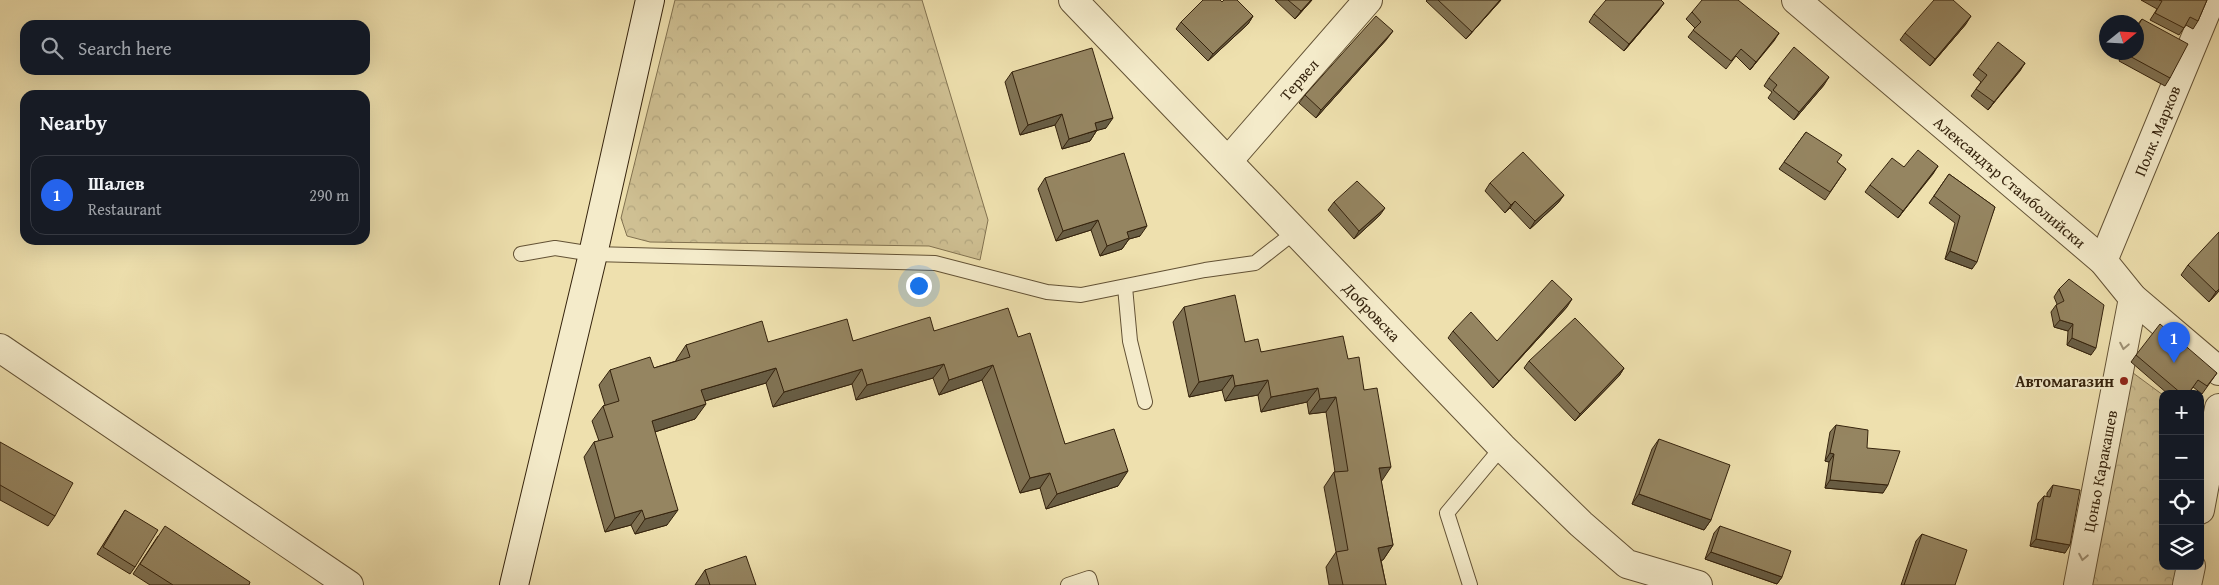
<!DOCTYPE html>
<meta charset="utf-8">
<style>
:root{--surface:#171b24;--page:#242831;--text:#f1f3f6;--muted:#9ea1a6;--line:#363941;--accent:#2563eb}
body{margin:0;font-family:"Gentium Book Plus",serif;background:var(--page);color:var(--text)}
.controls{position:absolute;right:15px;bottom:15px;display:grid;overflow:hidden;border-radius:10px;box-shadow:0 5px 20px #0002}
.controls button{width:45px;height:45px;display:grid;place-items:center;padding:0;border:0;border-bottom:1px solid var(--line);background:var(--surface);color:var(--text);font:25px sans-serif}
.compass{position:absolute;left:2099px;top:15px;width:45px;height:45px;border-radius:50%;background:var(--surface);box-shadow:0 5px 20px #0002;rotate:72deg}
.you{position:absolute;left:918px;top:285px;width:18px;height:18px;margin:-12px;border:4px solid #fff;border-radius:50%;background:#1a73e8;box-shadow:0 0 0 8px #1a73e833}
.badge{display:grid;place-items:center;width:32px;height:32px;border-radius:50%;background:var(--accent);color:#fff;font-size:16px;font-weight:700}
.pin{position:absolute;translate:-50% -41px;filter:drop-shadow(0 1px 2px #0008)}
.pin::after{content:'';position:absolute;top:26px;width:18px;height:15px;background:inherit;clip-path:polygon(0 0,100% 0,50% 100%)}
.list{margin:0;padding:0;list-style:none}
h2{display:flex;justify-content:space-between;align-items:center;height:65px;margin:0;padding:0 20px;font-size:21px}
h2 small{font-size:16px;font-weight:400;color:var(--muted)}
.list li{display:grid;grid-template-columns:32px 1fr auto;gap:15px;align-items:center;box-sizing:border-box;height:80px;margin:0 10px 10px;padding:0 10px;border:1px solid var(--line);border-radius:15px}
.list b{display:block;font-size:19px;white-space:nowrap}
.list p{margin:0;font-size:16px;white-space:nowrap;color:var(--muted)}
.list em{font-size:16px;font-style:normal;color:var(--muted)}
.icon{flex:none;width:28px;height:28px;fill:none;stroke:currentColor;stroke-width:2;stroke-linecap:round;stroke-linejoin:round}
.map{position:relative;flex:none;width:2219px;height:585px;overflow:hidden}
.search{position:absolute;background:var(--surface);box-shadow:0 5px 20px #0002;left:20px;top:20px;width:350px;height:55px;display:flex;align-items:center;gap:12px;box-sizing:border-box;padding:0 18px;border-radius:15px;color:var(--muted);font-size:19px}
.panel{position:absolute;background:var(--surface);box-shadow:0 5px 20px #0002;left:20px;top:90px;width:350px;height:155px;border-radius:15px}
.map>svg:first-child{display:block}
</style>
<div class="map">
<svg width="2219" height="585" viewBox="0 0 2219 585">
<defs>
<pattern id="park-crowns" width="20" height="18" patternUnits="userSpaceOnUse" patternTransform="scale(1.25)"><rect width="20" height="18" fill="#cfc093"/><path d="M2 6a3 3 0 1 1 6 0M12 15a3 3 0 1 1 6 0" fill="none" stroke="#b2a57e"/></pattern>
</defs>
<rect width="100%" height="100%" fill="#eee0ae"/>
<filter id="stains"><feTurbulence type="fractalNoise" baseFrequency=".004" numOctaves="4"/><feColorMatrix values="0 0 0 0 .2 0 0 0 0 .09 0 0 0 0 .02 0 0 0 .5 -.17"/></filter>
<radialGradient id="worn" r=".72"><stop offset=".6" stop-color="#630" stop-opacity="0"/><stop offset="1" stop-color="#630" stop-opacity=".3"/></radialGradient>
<path fill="url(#park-crowns)" stroke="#827250" d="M675 0H922L988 220 980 260 929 246 650 242 627 236 621 218Z
M2129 370 2163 395V566H2181L2178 585H2092Z"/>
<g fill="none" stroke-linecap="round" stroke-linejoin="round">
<defs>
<path id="lane" d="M521 254 555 248 593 254 935 263 1047 292 1081 295 1205 270 1255 263 1296 231
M1125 287 1130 341 1145 402
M1068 585 1089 578 1091 585
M1470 585 1447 513 1502 447"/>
<g id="street">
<path id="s1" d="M1073 0 1502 447 1581 524 1627 564 1698 585"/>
<path id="s2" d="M1796 0 2103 261 2133 298 2219 371"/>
<path id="s3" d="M1228 161 1368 0"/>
<path id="s4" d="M2103 261 2211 0"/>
<path d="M0 348 349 585"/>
<path d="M2200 510 2219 408"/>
<path id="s5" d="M2078 585 2133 298"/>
<path d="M2187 585 2191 566"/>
</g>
<path id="secondary" d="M514 585 593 254 650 0"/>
</defs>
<use href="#lane" stroke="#635235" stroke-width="16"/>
<use href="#street" stroke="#635235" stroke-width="30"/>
<use href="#secondary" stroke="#35230d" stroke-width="30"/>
<use href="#lane" stroke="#f4ebca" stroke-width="14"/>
<use href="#street" stroke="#f4ebca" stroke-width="28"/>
<use href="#secondary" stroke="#f4ebca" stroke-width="28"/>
</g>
<path fill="#807253" stroke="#35230d" d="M1275 0H1312L1295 19Z
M1427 0H1501L1466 39 1426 1Z
M2141 0H2207L2198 21 2193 29 2186 25 2179 35 2150 20 2157 9Z
M1659 10 1624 51 1589 22 1594 14Z
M1692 12 1779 33 1750 70 1736 56 1726 69 1688 37 1695 28 1686 19Z
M1253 16 1248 24 1208 61 1176 29 1181 22Z
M2142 19 2170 78 2165 86 2119 61 2123 52H2136V26Z
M1966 24 1930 66 1900 40 1905 33Z
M1387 39 1316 118 1299 103 1305 95Z
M2025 63 1988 110 1971 96 1981 82 1973 75 1978 68Z
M1012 72 1106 128 1097 130 1090 141 1062 149 1055 125 1020 135 1005 82Z
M1769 78 1824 85 1794 120 1768 98 1772 92 1764 86Z
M1806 132 1837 162 1846 169 1825 200 1779 169Z
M1938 166 1898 218 1865 192 1870 185 1904 167Z
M1949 174 1995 207 1972 269 1945 259 1955 223 1929 203Z
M1045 178 1140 236 1129 239 1122 249 1100 256 1091 230 1056 241 1038 189Z
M1490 183 1564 195 1558 203 1530 229 1510 208 1505 213 1485 191Z
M1334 202 1380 215 1354 239 1328 210Z
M2188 265 2219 291 2209 302 2181 275Z
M2059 289 2091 355 2067 345 2068 331 2054 327 2051 312 2056 305 2057 304 2054 297Z
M1184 307 1245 342 1261 352 1348 359 1364 390 1393 545 1383 560H1381L1386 585H1329L1326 567 1336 552 1324 487 1334 472H1335L1326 412 1309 414 1307 402 1261 412 1258 395 1225 401 1222 390 1189 397 1173 322Z
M1567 307 1493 388 1448 338 1453 331 1497 341Z
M934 331 1018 337 1065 444 1118 486 1046 509 1040 488 1020 493 982 380 939 395 933 378 856 400 852 384 773 407 766 383 705 401 695 419 655 432 667 525 635 534 631 525 605 532 584 457 594 442 599 441 592 421 603 406 605 405 599 385 610 370 654 368 676 361V360L686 345 768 342 853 341Z
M2136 355 2217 373 2202 394 2193 387 2188 394H2168L2131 362Z
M1529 361 1624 368 1619 376 1575 421 1524 368Z
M1836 425 1867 448 1883 493 1825 488 1829 462 1825 461 1830 432Z
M1659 439 1711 520 1704 530 1632 504 1652 449Z
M0 442 55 516 48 526 0 500Z
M2053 485 2065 553 2030 546 2038 503 2044 496 2047 497V493Z
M125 510 135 567 130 574 97 554Z
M1720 526 1782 577 1777 584 1705 559 1714 533Z
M1922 534 1955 585H1901L1916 541Z
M158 536 249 585H150L133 574Z
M705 570 756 585H695Z"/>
<path fill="#685d44" stroke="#35230d" d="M1311 0H1312L1295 19 1301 11Z
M1500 0H1501L1466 39 1472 32Z
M1664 3 1659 10 1624 51 1629 44Z
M1253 16 1248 24 1208 61 1213 54Z
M1971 16 1966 24 1930 66 1935 59Z
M1393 31 1387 39 1316 118 1321 110Z
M1779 33 1774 41 1750 70 1756 62Z
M2025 63 2020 71 1988 110 1994 102Z
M1829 77 1824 85 1794 120 1799 112Z
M1062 114 1055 125 1020 135 1028 125Z
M1113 118 1106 128 1088 133 1095 123Z
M1097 130 1090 141 1062 149 1069 139Z
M1938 166 1933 174 1898 218 1903 211Z
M1564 195 1558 203 1530 229 1535 221Z
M1515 201 1510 208 1505 213 1511 205Z
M1385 208 1380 215 1354 239 1359 231Z
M1098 220 1091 230 1056 241 1063 231Z
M1147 226 1140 236 1129 239 1122 249 1100 256 1107 246 1127 232Z
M1950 251 1977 262 1972 269 1945 259Z
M2219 289V291L2209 302 2216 292Z
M1572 299 1567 307 1493 388 1499 381Z
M2060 320 2073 324 2068 331 2054 327Z
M2072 338 2096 348 2091 355 2067 345Z
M944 364 933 378 856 400 867 385Z
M993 365 982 380 939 395 949 380Z
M776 368 766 383 691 405 701 390Z
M1624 368 1619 376 1575 421 1580 414Z
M862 369 852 384 773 407 784 392Z
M1233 375 1222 390 1189 397 1199 382Z
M1268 380 1258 395 1225 401 1235 386Z
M1318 388 1307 402 1261 412 1271 397Z
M1336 397 1326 412 1309 414 1320 399Z
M706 404 695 419 642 436 652 421Z
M1830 453 1834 454 1829 462 1825 461Z
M1391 467 1381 482 1379 468Z
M1128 471 1118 486 1046 509 1057 494Z
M1050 473 1040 488 1020 493 1030 478Z
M1830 480 1888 485 1883 493 1825 488Z
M1639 494 1711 520 1704 530 1632 504Z
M642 510 631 525 605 532 615 518Z
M678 510 667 525 635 534 645 519Z
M2036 539 2070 545 2065 553 2030 546Z
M1393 545 1383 560 1368 562 1378 548Z
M1711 552 1782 577 1777 584 1705 559Z"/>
<path fill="#958561" stroke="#35230d" d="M1203 0H1220L1222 2 1224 0H1237L1253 16 1213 54 1181 22Z
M1288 0H1311L1301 11Z
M1438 0H1500L1472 32Z
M1606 0H1661L1664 3 1629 44 1594 14Z
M1702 0H1738L1779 33 1756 62 1741 49 1731 61 1693 30 1701 22 1692 12Z
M1934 0H1953L1971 16 1935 59 1905 33Z
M2159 0H2207L2198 21 2190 17 2184 28 2155 13 2162 1Z
M1376 16 1393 31 1321 110 1305 95Z
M2142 19 2188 44 2170 78 2124 53V52H2136V29Z
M1998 42 2025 63 1994 102 1976 89 1987 75 1978 68Z
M1794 47 1829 77 1799 112 1773 90 1777 85 1769 78Z
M1092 48 1113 118 1095 123 1097 130 1069 139 1062 114 1028 125 1012 72Z
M1806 132 1842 155 1837 162 1846 169 1830 192 1784 162Z
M1918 150 1938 166 1903 211 1870 185 1892 158 1904 167Z
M1523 152 1564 195 1535 221 1515 201 1511 205 1490 183Z
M1124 153 1147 226 1127 232 1129 238 1107 246 1098 220 1063 231 1045 178Z
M1949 174 1995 207 1977 262 1950 251 1960 216 1934 196Z
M1357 181 1385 208 1359 231 1334 202Z
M2219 232V289L2216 292 2188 265Z
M2069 279 2104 305 2096 348 2072 338 2073 324 2060 320 2056 305 2064 301 2059 289Z
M1552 280 1572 299 1499 381 1453 331 1471 312 1497 341Z
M1235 295 1245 342 1258 339 1261 352 1343 336 1348 359 1359 357 1364 390 1377 388 1391 467 1379 468 1393 545 1378 548 1386 585H1343L1336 552 1348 550 1334 472 1348 471 1336 397 1320 399 1318 388 1271 397 1268 380 1235 386 1233 375 1199 382 1184 307Z
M1008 308 1018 337 1030 333 1065 444 1114 429 1128 471 1057 494 1050 473 1030 478 993 365 949 380 944 364 867 385 862 369 784 392 776 368 701 390 706 404 652 421 678 510 645 519 642 510 615 518 594 442 613 437 603 406 619 401 610 370 650 357 654 368 690 357 686 345 762 321 768 342 847 319 853 341 930 317 934 331Z
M1575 318 1624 368 1580 414 1529 361Z
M2160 324 2217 373 2207 386 2198 380 2188 394H2182L2136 355Z
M1836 425 1868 430 1867 448 1900 451 1888 485 1830 480 1834 454 1830 453Z
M1659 439 1730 465 1711 520 1639 494Z
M0 442 73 483 55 516 0 485Z
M2053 485 2080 490 2070 545 2036 539 2044 496 2050 497Z
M125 510 158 530 135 567 103 547Z
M165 526 250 582 249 585H173L140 564Z
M1720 526 1791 551 1782 577 1711 552Z
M1922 534 1967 550 1955 585H1904Z
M746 556 756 585H710L705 570Z"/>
<defs><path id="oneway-chevron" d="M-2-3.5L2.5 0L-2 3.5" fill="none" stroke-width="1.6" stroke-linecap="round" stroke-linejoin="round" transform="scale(1.25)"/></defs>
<g stroke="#9e9175">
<use href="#oneway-chevron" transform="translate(2124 346) rotate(101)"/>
<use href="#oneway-chevron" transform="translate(2083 557) rotate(101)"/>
</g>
<circle fill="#8f2418" stroke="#f4ebca" stroke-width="2" cx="2124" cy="381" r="5"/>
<g text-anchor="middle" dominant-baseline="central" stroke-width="4.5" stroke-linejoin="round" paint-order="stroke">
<g font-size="16" fill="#35230d" stroke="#f4ebca">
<text stroke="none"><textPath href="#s3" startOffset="108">Тервел</textPath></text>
<text stroke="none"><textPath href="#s4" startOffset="141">Полк. Марков</textPath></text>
<text stroke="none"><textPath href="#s2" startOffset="281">Александър Стамболийски</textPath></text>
<text stroke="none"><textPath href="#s1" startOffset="432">Добровска</textPath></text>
<text stroke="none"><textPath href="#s5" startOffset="116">Цоньо Каракашев</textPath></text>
</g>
<g font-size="16" font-weight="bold" fill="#35230d" stroke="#f4ebca" text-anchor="end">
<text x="2114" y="381">Автомагазин</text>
</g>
</g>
<rect width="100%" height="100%" filter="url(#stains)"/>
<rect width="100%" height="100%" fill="url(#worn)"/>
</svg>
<div class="controls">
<button>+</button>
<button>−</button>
<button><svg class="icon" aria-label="locate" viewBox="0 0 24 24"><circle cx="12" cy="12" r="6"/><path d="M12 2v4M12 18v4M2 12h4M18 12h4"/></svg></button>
<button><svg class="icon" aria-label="layers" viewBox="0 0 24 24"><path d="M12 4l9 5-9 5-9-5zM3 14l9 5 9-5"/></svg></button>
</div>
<svg class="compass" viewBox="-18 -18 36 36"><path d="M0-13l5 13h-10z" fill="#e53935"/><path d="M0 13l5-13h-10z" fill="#9ea1a6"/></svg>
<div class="you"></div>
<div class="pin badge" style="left:2174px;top:363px">1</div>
<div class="search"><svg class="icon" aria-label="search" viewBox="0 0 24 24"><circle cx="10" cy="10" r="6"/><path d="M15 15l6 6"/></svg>Search here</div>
<section class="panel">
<h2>Nearby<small></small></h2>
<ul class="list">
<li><span class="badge">1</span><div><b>Шалев</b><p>Restaurant</p></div><em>290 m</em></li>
</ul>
</section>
</div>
